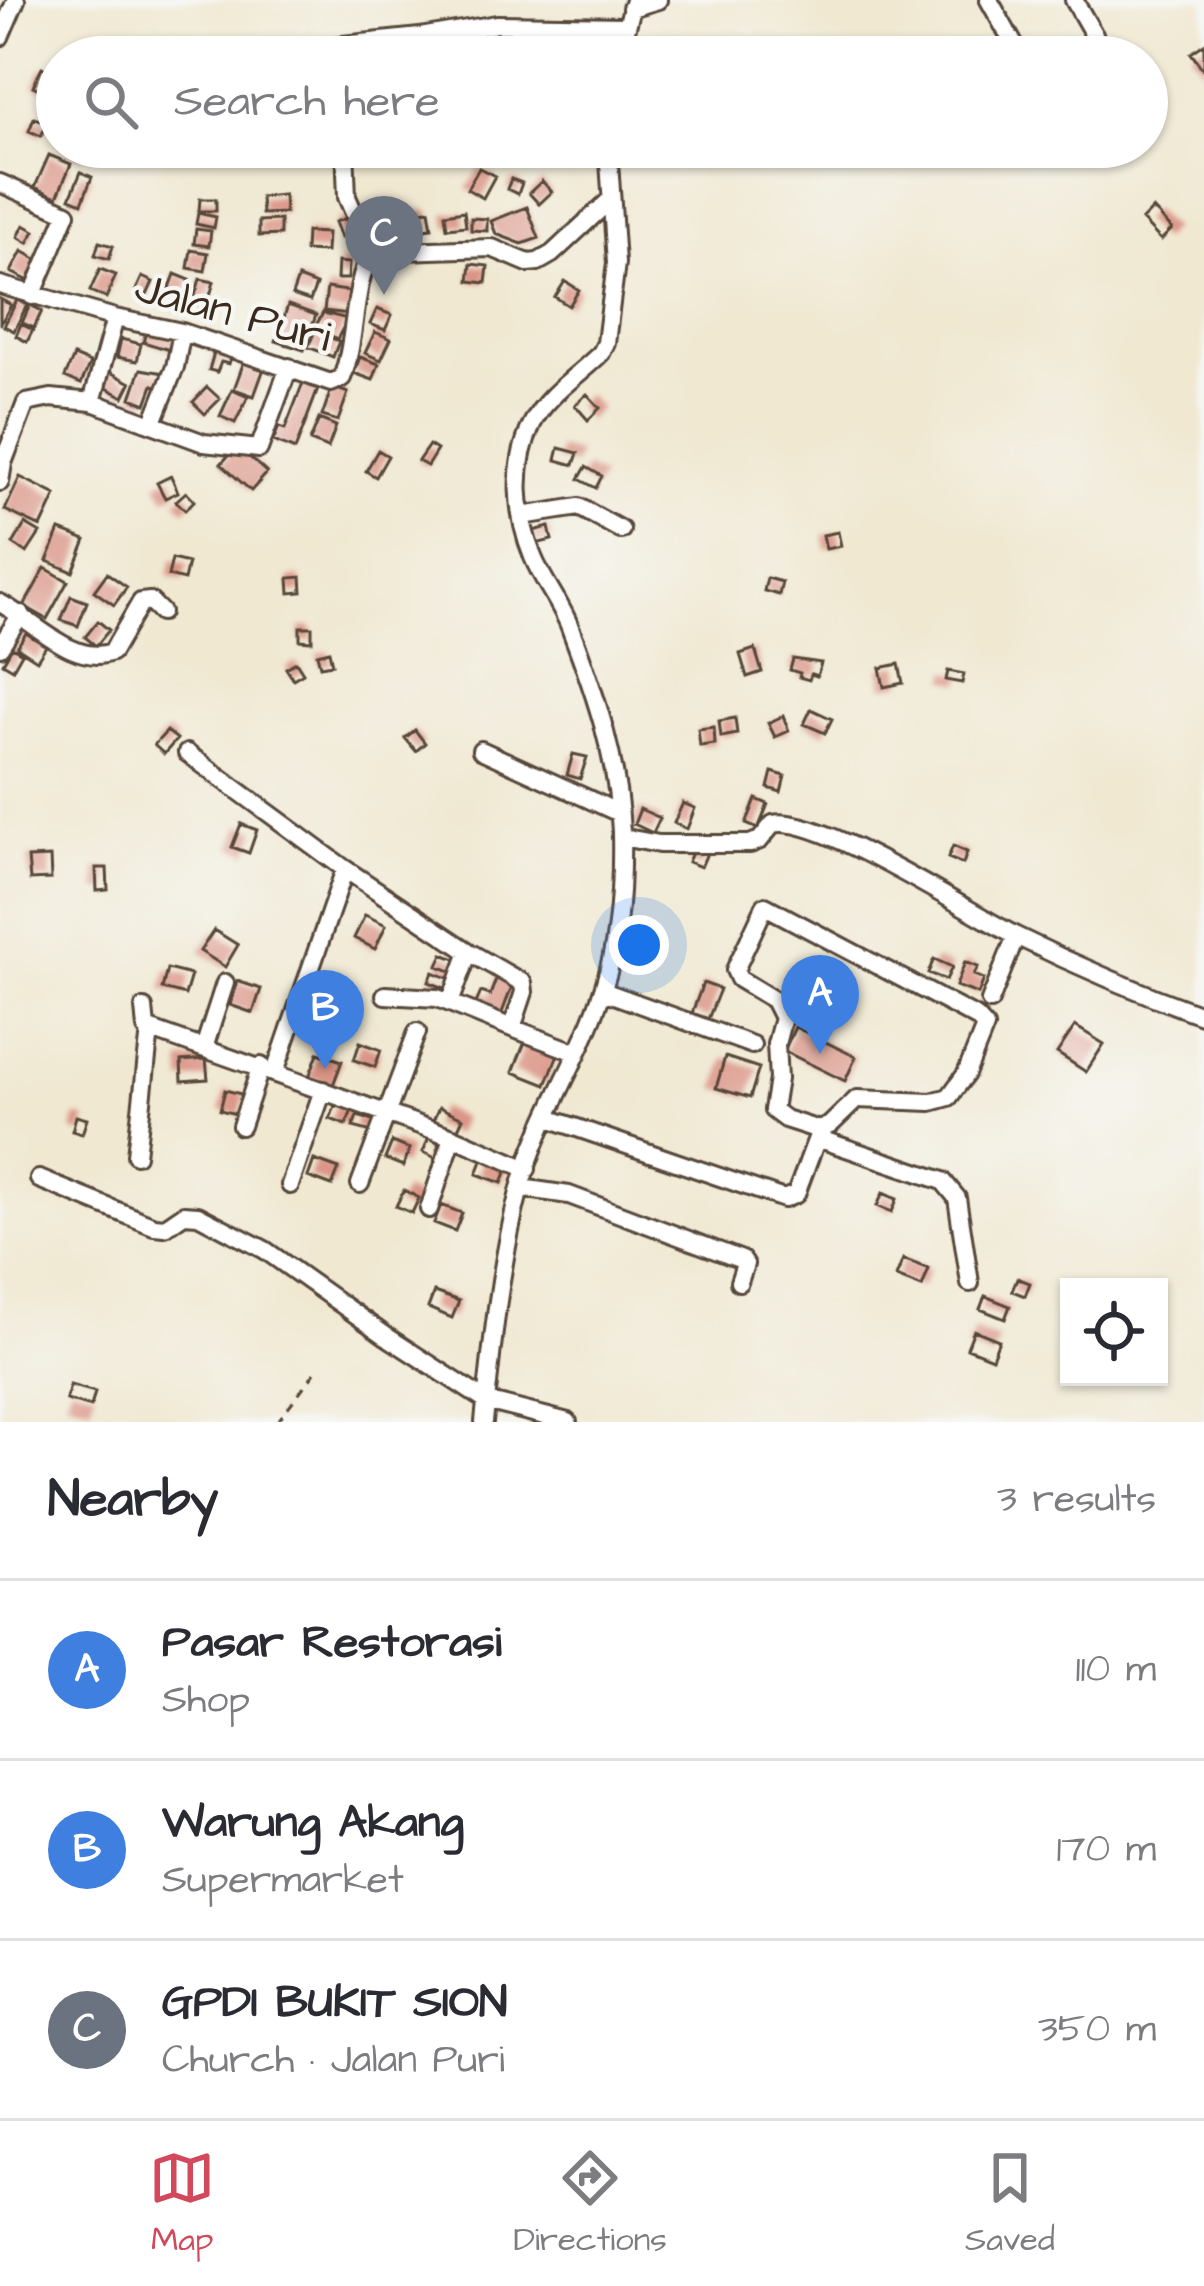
<!DOCTYPE html>
<meta charset="utf-8">
<style>
:root{--surface:#fff;--page:#f7f7f7;--text:#2b2b33;--muted:#7c7c81;--line:#e1e1e2;--accent:#d1495b}
body{margin:0;font-family:"Architects Daughter",sans-serif;background:var(--page);color:var(--text)}
.controls{position:absolute;right:36px;bottom:36px;display:grid;overflow:hidden;border-radius:0px;box-shadow:0 3px 9px #0004}
.controls button{width:108px;height:108px;display:grid;place-items:center;padding:0;border:0;border-bottom:3px solid var(--line);background:var(--surface);color:var(--text);font:60px sans-serif}
.you{position:absolute;left:639px;top:945px;width:42px;height:42px;margin:-30px;border:9px solid #fff;border-radius:50%;background:#1a73e8;box-shadow:0 0 0 18px #1a73e833}
.badge{display:grid;place-items:center;width:78px;height:78px;border-radius:50%;background:var(--accent);color:#fff;font-size:39px;font-weight:700}
.pin{position:absolute;translate:-50% -99px;filter:drop-shadow(0 3px 6px #0008)}
.pin::after{content:'';position:absolute;top:63px;width:42px;height:36px;background:inherit;clip-path:polygon(0 0,100% 0,50% 100%)}
.list{margin:0;padding:0;list-style:none}
h2{display:flex;justify-content:space-between;align-items:center;height:156px;margin:0;padding:0 48px;font-size:51px}
h2 small{font-size:39px;font-weight:400;color:var(--muted)}
.list li{display:grid;grid-template-columns:78px 1fr auto;gap:36px;align-items:center;box-sizing:border-box;height:180px;padding:0 48px;border-top:3px solid var(--line)}
.list b{display:block;font-size:45px;white-space:nowrap}
.list p{margin:0;font-size:39px;white-space:nowrap;color:var(--muted)}
.list em{font-size:39px;font-style:normal;color:var(--muted)}
.icon{flex:none;width:66px;height:66px;fill:none;stroke:currentColor;stroke-width:2;stroke-linecap:round;stroke-linejoin:round}
.map{position:relative;flex:none;width:1204px;height:1422px;overflow:hidden}
.search{position:absolute;background:var(--surface);box-shadow:0 3px 9px #0004;left:36px;right:36px;top:36px;height:132px;display:flex;align-items:center;gap:30px;box-sizing:border-box;padding:0 42px;border-radius:66px;color:var(--muted);font-size:45px}
.sheet{height:696px;background:var(--surface)}
nav{display:flex;justify-content:space-around;align-items:center;box-sizing:border-box;height:168px;border-top:3px solid var(--line);background:var(--surface);font-size:33px;color:var(--muted)}
nav a{display:grid;justify-items:center;gap:6px}
nav .on{color:var(--accent)}
.map>svg:first-child{display:block}
</style>
<div class="map">
<svg width="1204" height="1422" viewBox="0 0 1204 1422">
<rect width="100%" height="100%" fill="#f6f6f2"/>
<filter id="ink" filterUnits="userSpaceOnUse"><feTurbulence type="fractalNoise" baseFrequency=".00833" numOctaves="2"/><feDisplacementMap in="SourceGraphic" scale="24" xChannelSelector="R" yChannelSelector="G"/><feConvolveMatrix kernelMatrix="1 2 1 2 8 2 1 2 1" color-interpolation-filters="sRGB"/></filter>
<filter id="wash" filterUnits="userSpaceOnUse"><feTurbulence type="fractalNoise" baseFrequency=".004" numOctaves="4" result="noise"/><feDisplacementMap in="SourceGraphic" scale="48" xChannelSelector="R" yChannelSelector="G"/><feGaussianBlur stdDeviation="2.7" result="paint"/><feColorMatrix in="noise" values="0 0 0 0 0 0 0 0 0 0 0 0 0 0 0 0 0 1.4 0 .05"/><feComposite in="paint" operator="in"/></filter>
<g filter="url(#wash)">
<rect width="100%" height="100%" fill="#f0e8d1"/>
<g id="blocks">
<path fill="#dc9688" d="M1204 44V71L1191 53Z
M42 67 56 74 47 93 33 86Z
M34 118 47 123 41 136 29 131Z
M69 147H86L82 158 67 152Z
M49 155 71 164 57 197 35 187Z
M479 168 495 176 483 198 467 189Z
M81 172 92 177 82 203 70 198Z
M511 179 522 183 518 194 507 189Z
M542 181 552 192 539 204 529 193Z
M284 195 285 213 262 214 261 197Z
M200 199H216V211H199Z
M527 207 539 238 522 244 496 234 491 221Z
M369 209H383L382 230 369 229Z
M1153 209 1172 229 1161 240 1142 220Z
M429 210 432 228 415 230 412 212Z
M464 211 466 226 447 228 445 214Z
M198 213 216 217 214 228 196 224Z
M347 218 353 235 341 238 335 222Z
M471 218 487 219V231L471 230Z
M280 220V235L259 236V221Z
M24 225 35 231 28 243 18 237Z
M196 229 211 231 209 246 194 244Z
M306 232 327 233 326 252 305 251Z
M99 242 113 246 109 259 95 255Z
M191 250 208 253 205 271 188 268Z
M22 251 40 261 29 281 11 272Z
M338 262 349 263 348 279H337Z
M471 264 488 266 486 283 469 281Z
M100 269 116 275 106 298 90 291Z
M175 274 190 280 179 310 164 304Z
M142 277 153 282 147 295 136 290Z
M298 278 316 285 310 301 292 295Z
M200 279 214 282 206 309 192 305Z
M565 281 579 290 569 306 555 297Z
M327 288 353 292 350 314 324 311Z
M0 299 11 305 0 325Z
M17 300 27 305 14 331 4 326Z
M30 305 42 311 34 328 22 323Z
M288 305 316 315 304 350 276 341Z
M377 309 392 315 385 330 370 324Z
M323 313 348 319 337 339 315 327Z
M21 324 33 330 27 342 16 336Z
M147 329 177 338 173 351 143 342Z
M315 331 339 341 333 357 308 347Z
M375 332 391 339 381 360 365 353Z
M121 339 141 344 137 361 117 357Z
M215 349 232 353 229 364 221 362 217 372 209 370Z
M74 356 90 363 81 384 65 377Z
M246 356 266 363 254 396 234 389Z
M360 357 379 364 373 380 354 373Z
M141 369 164 373 159 387 153 385 146 404 131 398Z
M110 372 131 383 124 397 103 386Z
M303 383 318 389 295 450 273 441 279 427 285 429Z
M207 387 220 399 205 414 193 402Z
M332 387 348 393 338 421 322 416Z
M232 390 248 397 235 423 220 416Z
M587 394 600 408 588 420 575 405Z
M319 419 336 426 328 448 310 441Z
M429 445 437 450 427 466 418 461Z
M237 446 267 473 251 491 221 464Z
M559 448 578 453 574 465 556 460Z
M378 450 388 456 376 477 366 471Z
M586 467 602 476 596 488 579 479Z
M171 476 178 492 165 498 157 483Z
M20 477 56 495 41 527 5 510Z
M186 492 194 501 185 510 176 501Z
M25 524 40 533 27 553 13 544Z
M549 527 552 540 536 544 533 531Z
M60 530 86 540 73 572 47 561Z
M838 532 841 546 826 549 823 535Z
M172 559 188 563 184 580 168 576Z
M45 568 68 581 47 619 24 606Z
M107 573 127 587 114 605 94 591Z
M301 577 302 592 290 593 289 578Z
M767 578 782 582 779 595 764 591Z
M71 596 87 602 78 626 61 620Z
M98 621 109 630 96 646 85 637Z
M300 627H312V641L300 640Z
M26 633 46 646 37 660 17 647Z
M12 647 22 653 13 669 3 663Z
M755 649 762 672 747 677 740 654Z
M329 651 332 664 320 666 317 654Z
M793 659 821 663 817 676 811 674 809 680 799 677 800 673 790 670Z
M296 662 303 673 293 679 286 668Z
M899 664 903 683 884 687 880 668Z
M948 671 964 674 962 683 946 680Z
M811 709 832 719 825 733 804 724Z
M783 716 789 731 775 737 768 723Z
M735 718 737 734 721 737 719 721Z
M714 727 715 744 700 746 698 729Z
M415 730 425 743 416 751 405 738Z
M167 731 177 739 164 754 154 745Z
M573 754 587 757 580 779 567 775Z
M772 772 785 776 781 792 768 788Z
M756 799 768 804 758 829 746 824Z
M683 803 695 808 687 829 674 823Z
M640 809 660 818 653 833 634 824Z
M241 824 257 830 249 853 232 847Z
M953 846 967 852 963 864 948 858Z
M694 848 707 853 701 867 688 862Z
M50 857 51 879 30 880 28 858Z
M96 868H107L108 890 97 891Z
M365 915 386 925 375 949 354 938Z
M214 930 238 945 225 967 200 951Z
M634 935 644 941 633 960 623 954Z
M443 954 461 961 456 973 438 966Z
M934 959 952 967 946 980 928 973Z
M965 962 978 967 974 975 984 979 978 994 956 986Z
M167 969 191 975 185 995 162 989Z
M320 971 342 980 335 999 313 991Z
M433 972 451 979 447 989 429 982Z
M498 974 514 981 500 1018 474 1008 481 992 490 995Z
M237 981 261 989 253 1013 230 1005Z
M703 983 720 989 708 1019 692 1013Z
M1075 1026 1104 1044 1086 1072 1057 1053Z
M795 1027 856 1057 845 1081 784 1051Z
M360 1042 381 1050 375 1067 354 1060Z
M525 1042 558 1054 546 1085 513 1072Z
M318 1053 342 1061 333 1085 309 1077Z
M725 1057 759 1068 750 1098 716 1088Z
M206 1059 208 1079 182 1081 181 1061Z
M225 1090 245 1095 239 1115 220 1110Z
M336 1104 352 1110 346 1125 330 1119Z
M439 1107 463 1118 455 1135 431 1125Z
M76 1116 87 1119 82 1134 72 1131Z
M357 1116 375 1121 372 1132 353 1127Z
M429 1137 439 1143 436 1158 423 1152Z
M392 1142 410 1149 403 1166 385 1159Z
M483 1158 508 1167 502 1183 477 1174Z
M314 1160 339 1169 332 1186 308 1177Z
M404 1190 419 1198 412 1213 396 1206Z
M883 1193 897 1199 892 1212 877 1206Z
M441 1205 462 1213 455 1231 434 1223Z
M903 1259 929 1269 922 1287 896 1277Z
M1017 1278 1030 1283 1025 1296 1012 1291Z
M434 1292 459 1301 452 1318 428 1308Z
M985 1296 1010 1306 1005 1319 980 1309Z
M974 1330 999 1340 992 1358 967 1348Z
M70 1385 95 1392 91 1407 66 1400Z"/>
</g>
</g>
<g filter="url(#ink)">
<use href="#blocks" fill-opacity="0" stroke="#564639" stroke-width="3"/>
<g fill="none" stroke-linecap="round" stroke-linejoin="round">
<defs>
<path id="minor" d="M989 0 1021 57
M1074 0 1103 51 1093 57
M631 8 658 0
M0 37 16 0
M226 57 420 37 497 24 626 26
M619 57 634 0
M345 147 347 197 371 252
M0 183 67 213 32 296
M0 285 115 318 182 332 331 383 342 378C357 338 352 289 371 252L492 248 528 263 538 262 552 254 610 200
M92 402 204 443 259 449 289 367
M153 422 175 367 182 332
M0 482 3 463 26 403 51 398 92 402 115 318
M522 516 579 507 621 530
M0 603C33 620 74 667 112 652L141 602 150 601 161 612
M0 647 21 614
M481 750 619 813
M187 753 345 869 469 952
M621 837 659 844H750L760 840 773 824C818 813 968 912 1016 936 1077 966 1140 993 1204 1016
M603 991 752 1045
M385 995 437 998 450 1003 469 952 523 983 524 992 512 1028 575 1052
M990 1001 1016 936
M450 1003 512 1028
M144 1008 146 1028 453 1137 527 1169
M204 1048 225 983
M275 1072 345 869
M548 1118 784 1199 796 1194 817 1138 943 1181 957 1198 970 1283
M241 1126 261 1066
M817 1138 819 1130 830 1125 857 1099 931 1102 949 1097 966 1074 985 1027 977 1018 765 906 735 970 739 979 774 1000 783 1018 776 1044 778 1079 773 1110 785 1119 819 1130
M136 1155 150 1030
M39 1179 154 1226 165 1227 184 1214 198 1215 265 1250 386 1336 486 1401 568 1422
M360 1184 417 1032
M290 1185 323 1090
M521 1188 569 1195 742 1260 745 1264 739 1282
M429 1209 453 1137
M484 1422C492 1344 500 1264 520 1188 539 1118 583 1055 604 986 619 940 622 881 621 832 618 761 596 696 571 630 562 604 543 582 533 557 516 515 512 466 532 424 547 394 578 376 601 353L606 343 616 263 608 147"/>
</defs>
<use href="#minor" stroke="#564639" stroke-width="22"/>
<path stroke="#564639" stroke-width="3" stroke-dasharray="9 9" stroke-linecap="butt" d="M277 1422 315 1372"/>
<use href="#minor" stroke="#fff" stroke-width="16"/>
</g>
</g>
<g text-anchor="middle" dominant-baseline="central" stroke-width="9" stroke-linejoin="round" paint-order="stroke">
<g font-size="45" fill="#3b2a1e" stroke="#f6f6f2">
<text transform="translate(233 313) rotate(15)">Jalan Puri</text>
</g>
</g>
</svg>
<div class="controls">
<button><svg class="icon" aria-label="locate" viewBox="0 0 24 24"><circle cx="12" cy="12" r="6"/><path d="M12 2v4M12 18v4M2 12h4M18 12h4"/></svg></button>
</div>
<div class="you"></div>
<div class="pin badge" style="left:820px;top:1054px;background:#3f7fe0">A</div>
<div class="pin badge" style="left:325px;top:1069px;background:#3f7fe0">B</div>
<div class="pin badge" style="left:384px;top:295px;background:#6b7280">C</div>
<div class="search"><svg class="icon" aria-label="search" viewBox="0 0 24 24"><circle cx="10" cy="10" r="6"/><path d="M15 15l6 6"/></svg>Search here</div>
</div>
<section class="sheet">
<h2>Nearby<small>3 results</small></h2>
<ul class="list">
<li><span class="badge" style="background:#3f7fe0">A</span><div><b>Pasar Restorasi</b><p>Shop</p></div><em>110 m</em></li>
<li><span class="badge" style="background:#3f7fe0">B</span><div><b>Warung Akang</b><p>Supermarket</p></div><em>170 m</em></li>
<li><span class="badge" style="background:#6b7280">C</span><div><b>GPDI BUKIT SION</b><p>Church · Jalan Puri</p></div><em>350 m</em></li>
</ul>
</section>
<nav>
<a class="on"><svg class="icon" aria-label="map" viewBox="0 0 24 24"><path d="M3 6l6-2 6 2 6-2v14l-6 2-6-2-6 2zM9 4v14M15 6v14"/></svg>Map</a>
<a><svg class="icon" aria-label="directions" viewBox="0 0 24 24"><path d="M12 3l9 9-9 9-9-9zM9 14v-3h6M13 9l2 2-2 2"/></svg>Directions</a>
<a><svg class="icon" aria-label="saved" viewBox="0 0 24 24"><path d="M7 4h10v16l-5-4-5 4z"/></svg>Saved</a>
</nav>
